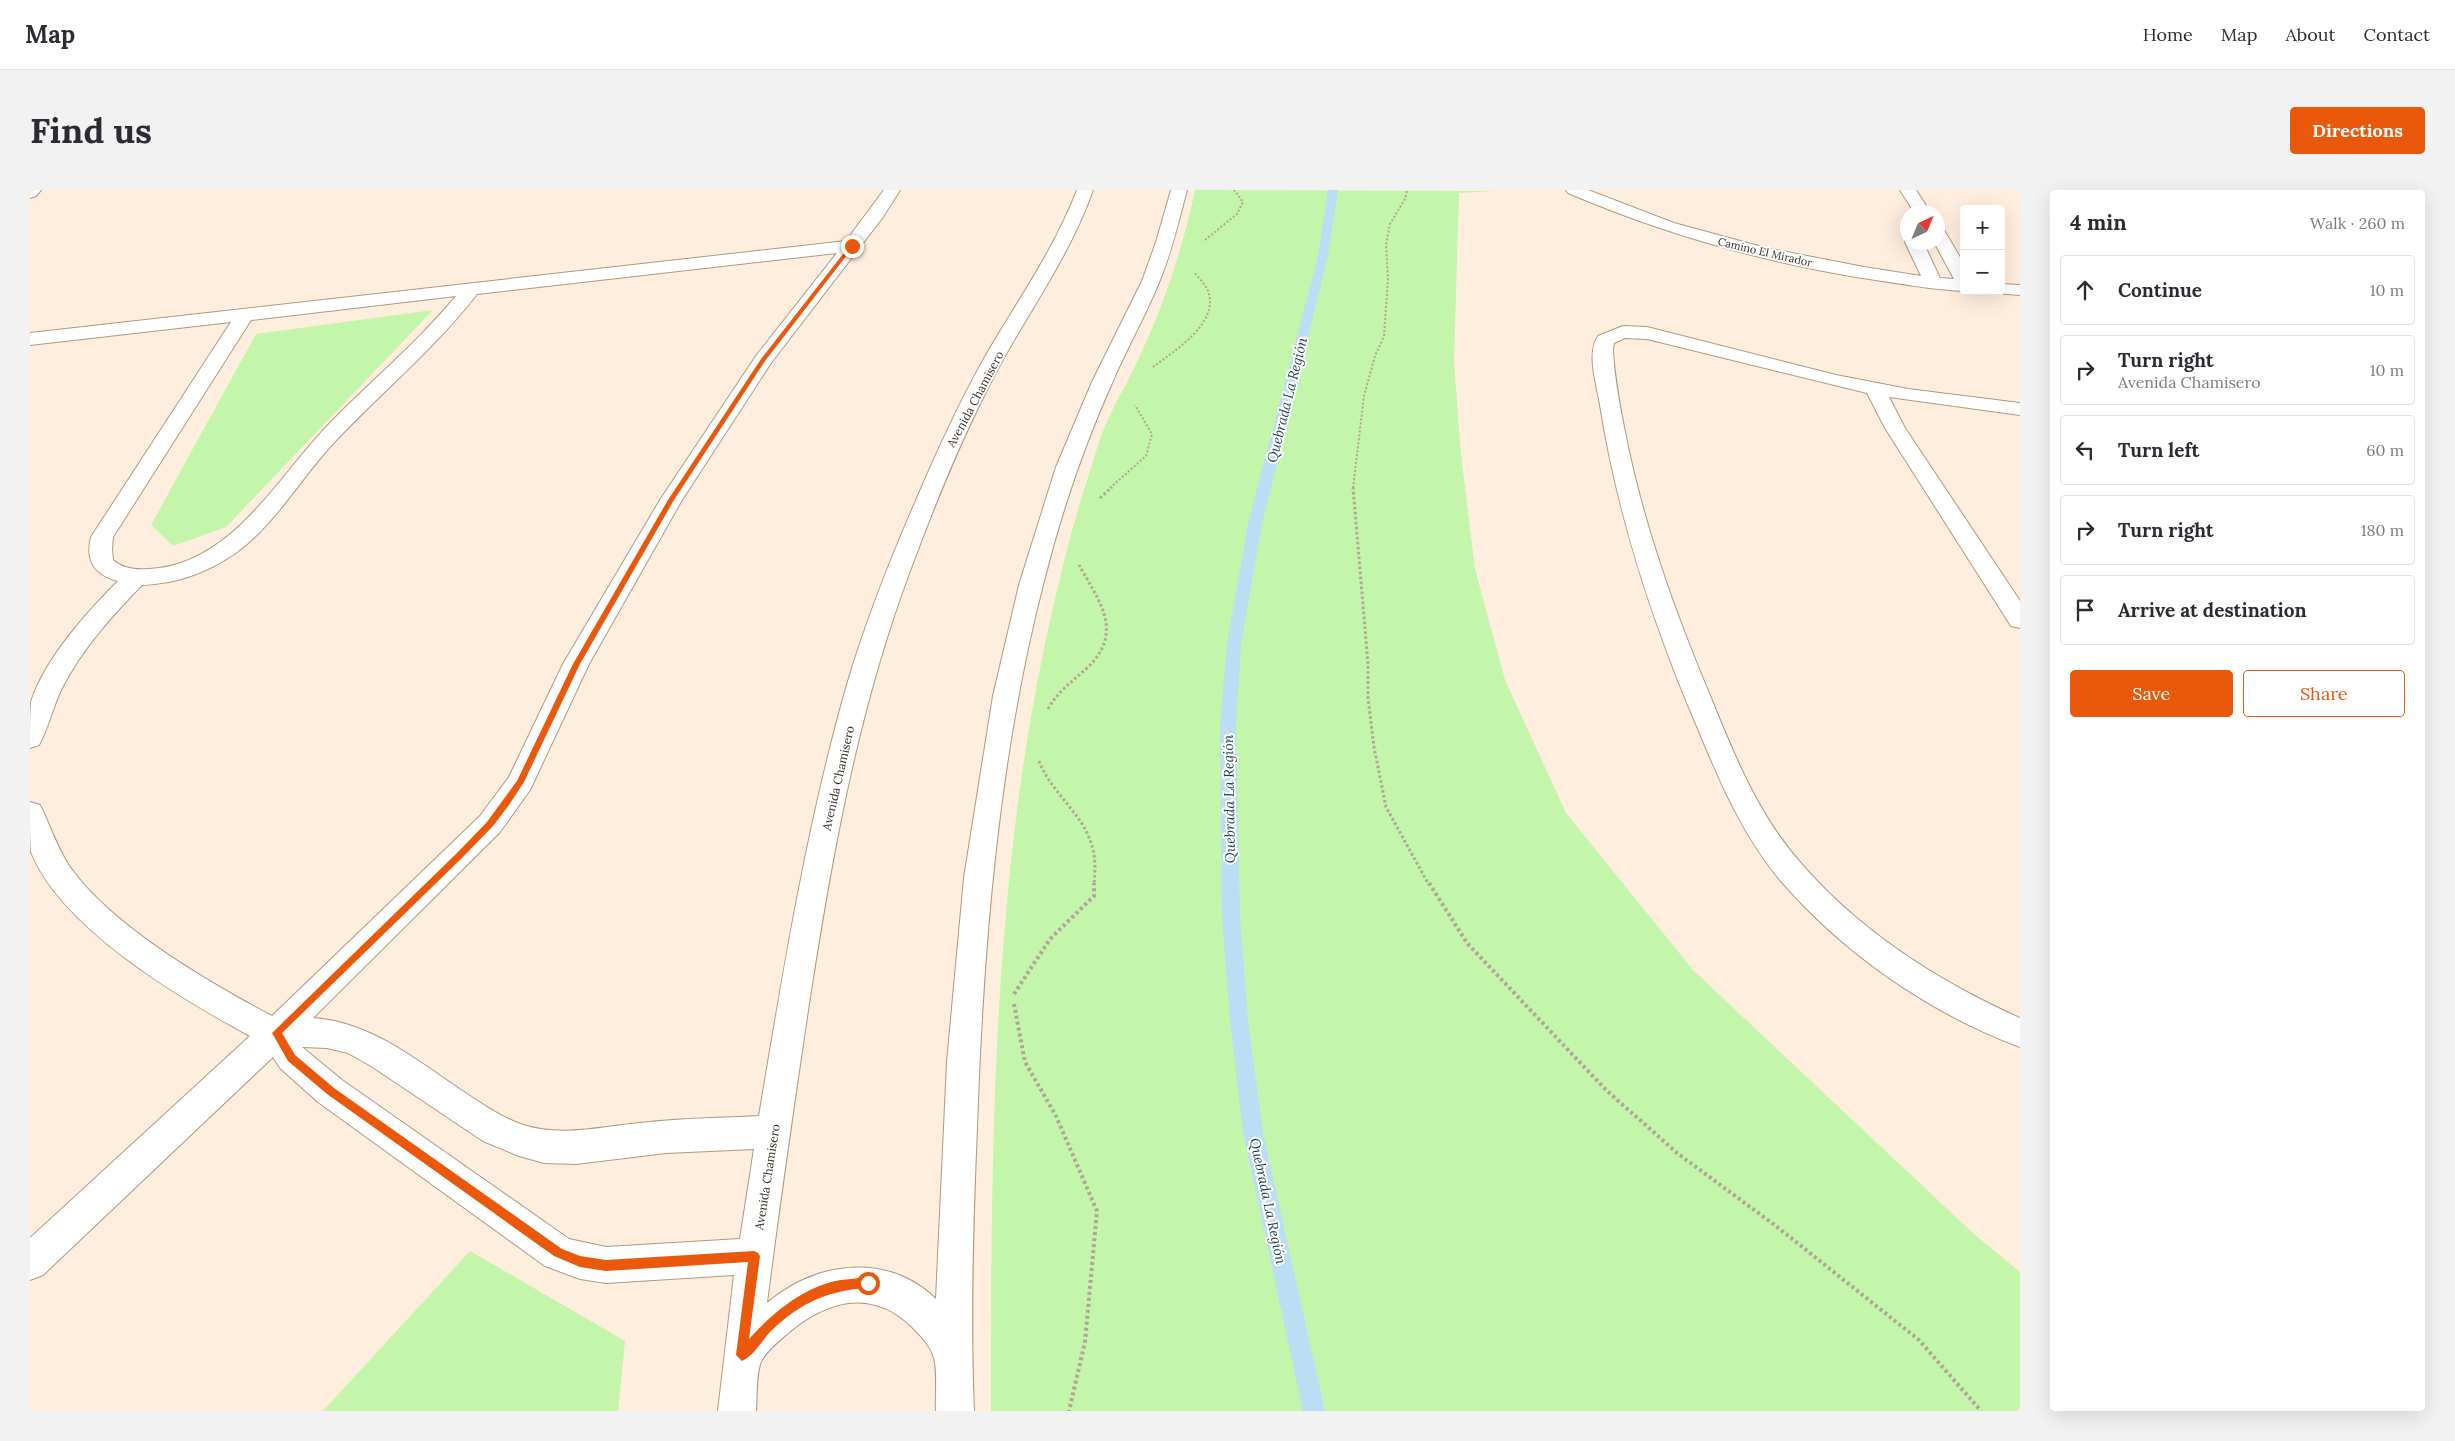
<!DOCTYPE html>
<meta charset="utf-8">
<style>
:root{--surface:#fff;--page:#f2f2f3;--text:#2b2b33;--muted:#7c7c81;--line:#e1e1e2;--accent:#ea580c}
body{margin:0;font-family:Lora,serif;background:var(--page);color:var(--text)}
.controls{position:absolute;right:15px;top:15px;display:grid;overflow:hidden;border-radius:5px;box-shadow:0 5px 20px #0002}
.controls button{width:45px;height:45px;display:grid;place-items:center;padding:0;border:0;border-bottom:1px solid var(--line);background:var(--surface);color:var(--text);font:25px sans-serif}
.compass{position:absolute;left:1870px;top:15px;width:45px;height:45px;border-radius:50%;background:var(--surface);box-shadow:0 5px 20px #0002;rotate:44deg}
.stop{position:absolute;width:15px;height:15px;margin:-11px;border:4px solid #ea580c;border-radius:50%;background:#fff}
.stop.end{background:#ea580c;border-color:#fff;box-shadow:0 1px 5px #0008}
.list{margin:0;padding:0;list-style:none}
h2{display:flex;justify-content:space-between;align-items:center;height:65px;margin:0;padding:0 20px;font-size:21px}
h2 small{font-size:16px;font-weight:400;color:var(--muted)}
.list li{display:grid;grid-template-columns:32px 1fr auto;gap:15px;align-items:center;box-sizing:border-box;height:70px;margin:0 10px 10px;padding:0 10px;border:1px solid var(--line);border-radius:5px}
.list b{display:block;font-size:19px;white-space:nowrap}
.list p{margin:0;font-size:16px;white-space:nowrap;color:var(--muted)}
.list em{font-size:16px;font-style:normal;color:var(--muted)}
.actions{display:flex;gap:10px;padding:15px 20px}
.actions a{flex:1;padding:11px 0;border:1px solid var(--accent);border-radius:5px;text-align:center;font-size:18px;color:var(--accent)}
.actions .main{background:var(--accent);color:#fff}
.icon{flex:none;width:28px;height:28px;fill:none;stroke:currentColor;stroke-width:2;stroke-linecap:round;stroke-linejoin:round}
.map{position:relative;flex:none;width:1990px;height:1221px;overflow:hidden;border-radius:5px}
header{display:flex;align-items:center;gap:30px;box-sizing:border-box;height:70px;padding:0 25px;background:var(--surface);border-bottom:1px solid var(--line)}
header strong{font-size:24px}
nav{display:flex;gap:28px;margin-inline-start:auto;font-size:18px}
.intro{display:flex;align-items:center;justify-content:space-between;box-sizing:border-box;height:120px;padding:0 30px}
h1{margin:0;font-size:35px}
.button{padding:12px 22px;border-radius:5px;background:var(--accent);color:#fff;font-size:18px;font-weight:700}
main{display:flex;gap:30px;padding:0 30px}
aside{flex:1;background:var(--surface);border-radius:5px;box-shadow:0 5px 20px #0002}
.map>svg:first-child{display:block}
</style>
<header>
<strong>Map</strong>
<nav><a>Home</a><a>Map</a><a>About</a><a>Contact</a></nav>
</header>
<div class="intro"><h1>Find us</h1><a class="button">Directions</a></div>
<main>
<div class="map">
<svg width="1990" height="1221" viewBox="0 0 1990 1221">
<rect width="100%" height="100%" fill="#ffeede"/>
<path fill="#c3f5aa" d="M1165 0 1464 1 1429 3 1424 171 1431 265 1445 379 1475 490 1536 623 1663 780 1945 1045 1990 1082V1221H961C961 950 962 674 1025 409 1035 366 1046 323 1060 281 1065 266 1069 249 1076 234 1084 215 1095 197 1104 178 1132 121 1152 62 1165 0Z
M403 120 196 337 143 356 121 335 226 144Z
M440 1061 595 1151 588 1221H293Z"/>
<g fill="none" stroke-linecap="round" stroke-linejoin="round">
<path fill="#bcddf3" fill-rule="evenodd" d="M1298 0H1308L1298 66 1232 334 1211 454 1206 535 1210 729 1218 830 1233 943 1295 1221H1273L1213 943 1200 830 1192 729 1190 535 1197 454 1218 334 1288 66Z"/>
<defs>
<path id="minor" d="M0 0H11L6 6 0 8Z
M854 0H870L853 27 741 173 652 310 559 474 500 600 470 642 283 828C345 832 393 876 443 908 458 918 475 929 493 935 536 948 577 935 620 932 656 928 693 928 729 926 753 783 776 639 816 498 835 433 860 370 887 308 908 259 930 211 956 165 988 110 1024 60 1047 0H1063C1042 60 1006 111 975 166 937 234 907 308 880 381 826 525 800 676 777 827 763 922 749 1017 737 1113 787 1071 857 1062 906 1109L917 872 934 688 963 506 989 395 1026 277 1062 192 1112 91 1126 52 1141 0H1157C1149 30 1142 61 1130 90 1116 125 1097 158 1082 193 1053 258 1030 326 1013 395 968 569 953 759 947 938 943 1032 940 1127 944 1221H906C905 1205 908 1183 904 1168 900 1155 891 1146 882 1137 841 1097 796 1111 757 1144 749 1151 735 1162 731 1172 726 1182 727 1209 726 1221H688L704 1085 576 1093 550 1089 515 1076 288 912 250 878 243 867 13 1085 0 1090V1048L220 846C150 808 31 738 1 662 0 651 0 624 0 612L10 615C20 635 26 655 38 674 78 734 178 792 242 826L450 626 479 587 533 474 630 310 726 166 807 63 447 104C404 160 348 205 300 257 269 291 245 334 207 362 179 382 146 394 112 395 81 427 52 459 32 498 23 516 19 537 9 555L0 558C0 544 0 525 1 512 14 470 57 422 88 391 65 385 55 371 61 347L201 132 0 155V143L816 51ZM426 106C388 152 342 190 300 233 248 286 202 375 119 379 106 380 93 379 83 370L82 359 83 347 221 130ZM272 857 297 858 318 863 341 876 453 951 489 966 514 973 546 974 636 963 724 959 710 1049 576 1057 539 1049 312 890Z
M1536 0H1558L1644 33 1736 58 1834 77 1891 86 1875 52 1878 49V52H1893L1910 88 1924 89 1904 52H1908V39L1914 40 1934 74 1935 101C1907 100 1879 95 1852 91 1743 75 1639 46 1538 3Z
M1870 0H1886L1900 22H1884Z
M1971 94 1990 95V105L1965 103 1963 101H1971Z
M1593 136 1617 137 1806 185 1878 199 1990 213V225L1859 207 1875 238 1990 411V438L1981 436 1855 238 1837 203 1617 149 1595 148 1584 153 1583 159C1584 185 1589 211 1594 237 1612 331 1644 420 1681 508 1704 565 1728 624 1769 671 1828 740 1907 791 1990 828V857C1899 823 1813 763 1750 690 1713 646 1690 592 1668 539 1623 434 1588 328 1570 215 1567 195 1556 164 1568 146Z"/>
</defs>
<use href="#minor" stroke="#b19880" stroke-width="2"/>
<path stroke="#b2a496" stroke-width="2" stroke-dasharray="2 2" stroke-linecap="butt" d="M1175 50 1207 24 1213 12 1204 0
M1123 177C1144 161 1190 133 1178 101 1175 94 1168 87 1164 82
M1080 298 1116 266 1122 244 1105 215
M1323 298 1334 206 1345 166 1354 146 1358 89 1356 55 1360 34 1375 9 1377 0"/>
<path stroke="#b2a496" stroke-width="3" stroke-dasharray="2.5 2.5" stroke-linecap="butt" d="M1323 297 1338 474V508L1344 557 1356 617 1399 695
M1070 308 1082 297
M1018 519C1028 501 1042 492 1057 478 1095 442 1069 411 1049 375
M1009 571C1021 603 1053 623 1062 656 1066 668 1065 682 1064 695"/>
<path stroke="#b2a496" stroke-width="4" stroke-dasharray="3 3" stroke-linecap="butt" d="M1399 693 1437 753 1575 899 1647 963 1746 1036 1889 1150 1951 1221
M984 804 1020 749 1064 706V693
M984 814 995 872 1026 926 1067 1021 1055 1152 1039 1221"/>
<use href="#minor" fill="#fff" fill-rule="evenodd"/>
</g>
<path fill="#ea580c" d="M820 55 824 56 735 171 644 310 550 474 494 592 479 615 463 636 433 667 252 843 265 865 304 898 532 1059 550 1066 576 1070 724 1061 728 1063 730 1066 719 1149C745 1120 782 1090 822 1089 829 1088 836 1087 842 1089V1097L838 1098C799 1100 770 1113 741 1141 732 1150 724 1166 712 1171L706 1165 718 1072 576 1081 550 1077 524 1066 297 904 258 871 242 843 428 662 457 632 487 591 543 474 638 310 731 169Z"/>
<g text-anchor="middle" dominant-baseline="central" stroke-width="4" stroke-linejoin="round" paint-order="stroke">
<g font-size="11" fill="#392f25" stroke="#fff">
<text transform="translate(1735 62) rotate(13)">Camino El Mirador</text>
</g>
<g font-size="12" fill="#392f25" stroke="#fff">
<text transform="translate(945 209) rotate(-62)">Avenida Chamisero</text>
<text transform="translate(808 588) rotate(-77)">Avenida Chamisero</text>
<text transform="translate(737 987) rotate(-81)">Avenida Chamisero</text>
</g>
<g font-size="14" font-style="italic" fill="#193e55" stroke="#fff">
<text transform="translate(1257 210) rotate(-76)">Quebrada La Región</text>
<text transform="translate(1199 609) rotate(-91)">Quebrada La Región</text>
<text transform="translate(1238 1011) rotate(78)">Quebrada La Región</text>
</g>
</g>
</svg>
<div class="controls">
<button>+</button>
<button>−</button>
</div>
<svg class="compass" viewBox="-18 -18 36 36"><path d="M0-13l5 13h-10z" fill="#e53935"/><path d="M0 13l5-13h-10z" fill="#7c7c81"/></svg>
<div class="stop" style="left:838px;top:1093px"></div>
<div class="stop end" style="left:822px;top:56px"></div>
</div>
<aside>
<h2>4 min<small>Walk · 260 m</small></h2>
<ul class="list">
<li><svg class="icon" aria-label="ahead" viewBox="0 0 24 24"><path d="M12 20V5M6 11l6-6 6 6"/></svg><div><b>Continue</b></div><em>10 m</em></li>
<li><svg class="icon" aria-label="right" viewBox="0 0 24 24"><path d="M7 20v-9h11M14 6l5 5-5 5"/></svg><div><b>Turn right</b><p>Avenida Chamisero</p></div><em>10 m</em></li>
<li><svg class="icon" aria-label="left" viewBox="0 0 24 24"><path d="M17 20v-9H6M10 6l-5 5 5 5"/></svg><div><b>Turn left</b></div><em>60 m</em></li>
<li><svg class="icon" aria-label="right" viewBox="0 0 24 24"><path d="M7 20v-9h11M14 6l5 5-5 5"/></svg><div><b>Turn right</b></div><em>180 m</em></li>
<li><svg class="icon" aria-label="arrive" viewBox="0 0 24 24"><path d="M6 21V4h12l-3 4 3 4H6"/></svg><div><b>Arrive at destination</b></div></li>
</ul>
<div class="actions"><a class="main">Save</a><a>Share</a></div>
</aside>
</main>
